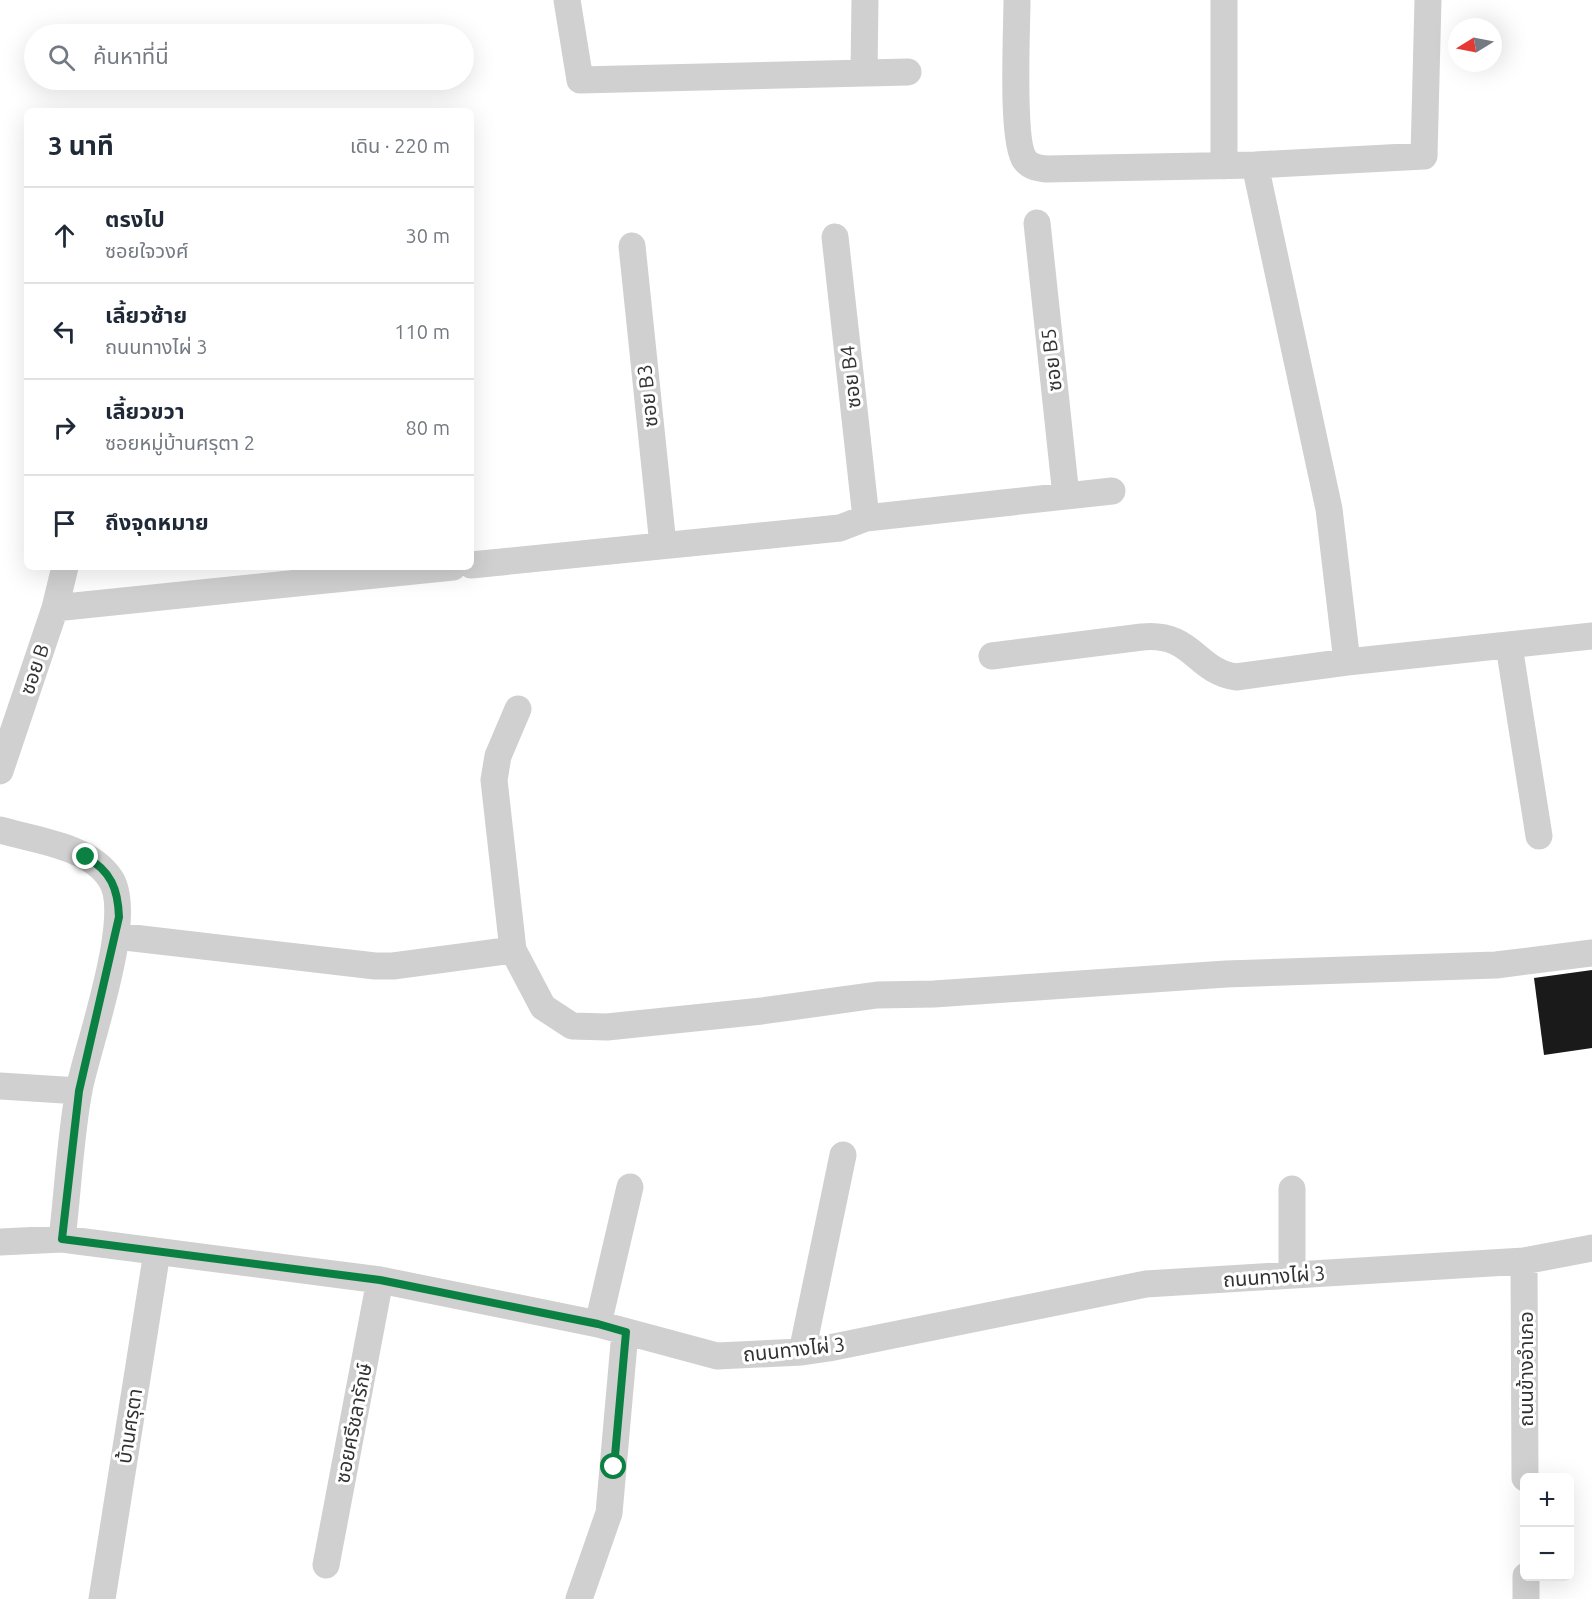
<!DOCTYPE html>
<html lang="th">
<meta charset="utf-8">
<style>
:root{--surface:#fff;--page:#f2f2f3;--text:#1f2937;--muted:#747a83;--line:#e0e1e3}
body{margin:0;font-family:Ubuntu,"Noto Sans Thai",sans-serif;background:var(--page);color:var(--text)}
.controls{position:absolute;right:18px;bottom:18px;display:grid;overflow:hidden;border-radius:9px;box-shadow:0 6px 24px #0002}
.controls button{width:54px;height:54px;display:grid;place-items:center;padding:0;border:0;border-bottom:2px solid var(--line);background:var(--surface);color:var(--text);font:30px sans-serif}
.compass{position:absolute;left:1448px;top:18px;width:54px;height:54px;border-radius:50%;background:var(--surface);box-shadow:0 6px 24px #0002;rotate:260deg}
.stop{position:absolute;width:18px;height:18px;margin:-14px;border:4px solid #0b8043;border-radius:50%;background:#fff}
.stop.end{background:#0b8043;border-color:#fff;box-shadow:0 2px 6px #0008}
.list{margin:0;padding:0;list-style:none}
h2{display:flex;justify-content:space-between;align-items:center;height:78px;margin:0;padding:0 24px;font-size:26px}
h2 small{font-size:20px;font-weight:400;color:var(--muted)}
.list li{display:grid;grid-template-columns:39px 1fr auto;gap:18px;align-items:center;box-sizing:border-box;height:96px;padding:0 24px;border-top:2px solid var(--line)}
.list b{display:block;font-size:22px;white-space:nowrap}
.list p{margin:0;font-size:20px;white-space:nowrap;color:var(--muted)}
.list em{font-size:20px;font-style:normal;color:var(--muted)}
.icon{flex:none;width:33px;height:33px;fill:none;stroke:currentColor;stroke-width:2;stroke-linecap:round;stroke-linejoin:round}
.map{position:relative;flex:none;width:1592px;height:1599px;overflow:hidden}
.search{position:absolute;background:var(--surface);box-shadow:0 6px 24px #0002;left:24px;top:24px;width:450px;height:66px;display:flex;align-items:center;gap:15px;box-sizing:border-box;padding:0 21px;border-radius:33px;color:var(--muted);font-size:22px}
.panel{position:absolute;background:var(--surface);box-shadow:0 6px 24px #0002;left:24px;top:108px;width:450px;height:462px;border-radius:9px}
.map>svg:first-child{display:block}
</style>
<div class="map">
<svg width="1592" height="1599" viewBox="0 0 1592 1599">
<rect width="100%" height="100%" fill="#fff"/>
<path fill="#1a1a1a" d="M1592 970V1048L1544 1055 1534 978Z"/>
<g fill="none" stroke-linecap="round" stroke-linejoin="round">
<path stroke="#d0d0d0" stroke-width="27" d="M567 0 580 80 908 72
M1017 0C1017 29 1011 142 1025 160 1030 167 1038 168 1046 169L1255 165 1424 156 1428 0
M864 73 865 0
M1255 165 1329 509 1347 662
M1224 166V0
M1037 223 1066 496
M835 237 866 518
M632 246 663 545
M471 565 840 528 866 518 1112 491
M55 608 453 567
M1509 646 1539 836
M992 656 1142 637C1193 632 1195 671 1236 677L1347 662 1592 636
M518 709 498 756 494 780 513 950 543 1007 572 1026 607 1027 762 1011 877 995 934 994 1226 974 1496 965 1592 953
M0 771 55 608 65 567
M0 830C35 840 89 846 110 878 136 914 88 1044 79 1090 70 1139 68 1190 62 1239
M116 936 375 966H393L513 950
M0 1086 79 1091
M0 1242 62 1239 380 1280 598 1324 717 1356 802 1352 829 1348 1146 1284 1524 1261 1592 1248
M1524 1261 1525 1478
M1292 1275V1189
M598 1324 630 1187
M802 1352 843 1155
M326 1565 380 1280
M1526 1576V1599
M102 1599 157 1252
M579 1599 609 1513 625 1332"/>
</g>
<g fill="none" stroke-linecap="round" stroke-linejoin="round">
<path stroke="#0b8043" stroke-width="8" d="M86 857C111 871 118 889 119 917L79 1091 62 1239 380 1280 598 1324 626 1332 614 1467"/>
</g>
<g text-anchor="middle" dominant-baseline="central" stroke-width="6" stroke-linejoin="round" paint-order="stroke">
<g font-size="20" fill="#333" stroke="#fff">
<text transform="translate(1051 360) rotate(-96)">ซอย B5</text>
<text transform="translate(850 377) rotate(-96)">ซอย B4</text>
<text transform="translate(647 396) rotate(-96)">ซอย B3</text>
<text transform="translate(34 669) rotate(-71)">ซอย B</text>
<text transform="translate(1274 1276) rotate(-4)">ถนนทางไผ่ 3</text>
<text transform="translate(794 1349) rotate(-6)">ถนนทางไผ่ 3</text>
<text transform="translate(1525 1369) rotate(-90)">ถนนข้างอำเภอ</text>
<text transform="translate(353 1423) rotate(-79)">ซอยศรีชลารักษ์</text>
<text transform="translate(129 1426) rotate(-81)">บ้านศรุตา</text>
</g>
</g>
</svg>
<div class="controls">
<button>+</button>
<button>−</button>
</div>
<svg class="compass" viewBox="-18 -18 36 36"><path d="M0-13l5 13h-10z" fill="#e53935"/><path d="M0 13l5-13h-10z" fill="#747a83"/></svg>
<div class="stop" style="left:614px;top:1467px"></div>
<div class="stop end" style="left:86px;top:857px"></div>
<div class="search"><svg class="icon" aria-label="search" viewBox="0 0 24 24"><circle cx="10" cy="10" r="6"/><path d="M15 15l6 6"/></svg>ค้นหาที่นี่</div>
<section class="panel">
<h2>3 นาที<small>เดิน · 220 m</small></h2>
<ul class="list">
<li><svg class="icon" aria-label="ahead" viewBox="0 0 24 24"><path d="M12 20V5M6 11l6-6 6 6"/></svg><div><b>ตรงไป</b><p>ซอยใจวงศ์</p></div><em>30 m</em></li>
<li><svg class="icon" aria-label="left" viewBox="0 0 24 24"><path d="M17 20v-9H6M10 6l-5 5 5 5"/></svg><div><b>เลี้ยวซ้าย</b><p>ถนนทางไผ่ 3</p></div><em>110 m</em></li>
<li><svg class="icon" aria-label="right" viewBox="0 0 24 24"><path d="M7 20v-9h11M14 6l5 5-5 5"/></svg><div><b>เลี้ยวขวา</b><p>ซอยหมู่บ้านศรุตา 2</p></div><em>80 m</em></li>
<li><svg class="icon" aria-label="arrive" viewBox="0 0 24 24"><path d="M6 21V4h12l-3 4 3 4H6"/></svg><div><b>ถึงจุดหมาย</b></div></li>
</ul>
</section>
</div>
